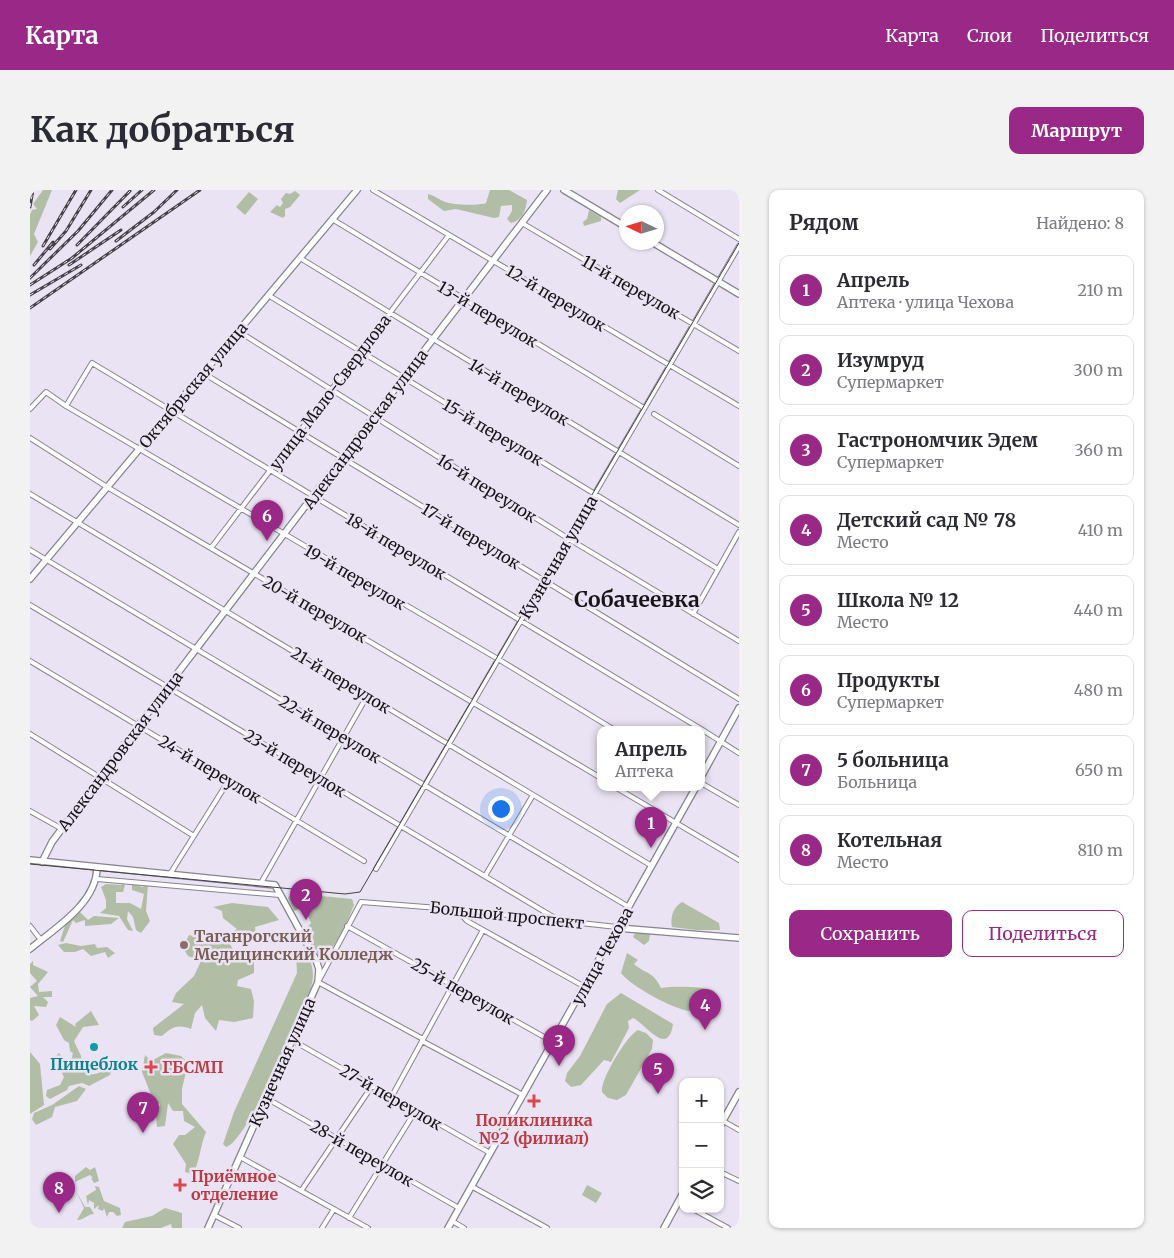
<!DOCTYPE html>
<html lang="ru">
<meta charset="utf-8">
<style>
:root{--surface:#fff;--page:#f2f2f3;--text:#2b2b33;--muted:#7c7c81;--line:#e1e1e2;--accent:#992886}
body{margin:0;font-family:Merriweather,serif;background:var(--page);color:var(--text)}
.controls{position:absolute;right:15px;bottom:15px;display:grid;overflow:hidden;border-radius:10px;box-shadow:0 1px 4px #0004}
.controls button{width:45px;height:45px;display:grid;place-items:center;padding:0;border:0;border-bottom:1px solid var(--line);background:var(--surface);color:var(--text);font:25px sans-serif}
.compass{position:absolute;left:589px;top:15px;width:45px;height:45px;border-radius:50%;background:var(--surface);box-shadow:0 1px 4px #0004;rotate:274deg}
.you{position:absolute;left:470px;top:618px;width:18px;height:18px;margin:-12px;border:4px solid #fff;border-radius:50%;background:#1a73e8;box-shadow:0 0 0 8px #1a73e833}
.badge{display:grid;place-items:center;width:32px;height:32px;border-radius:50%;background:var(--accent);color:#fff;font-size:16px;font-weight:700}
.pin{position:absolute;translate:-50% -41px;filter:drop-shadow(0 1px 2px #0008)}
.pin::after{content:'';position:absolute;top:26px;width:18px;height:15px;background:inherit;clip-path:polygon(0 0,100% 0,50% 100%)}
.popup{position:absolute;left:567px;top:536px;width:108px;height:65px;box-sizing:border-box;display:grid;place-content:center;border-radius:10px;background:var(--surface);filter:drop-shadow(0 1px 4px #0005);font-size:16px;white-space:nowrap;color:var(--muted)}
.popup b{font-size:19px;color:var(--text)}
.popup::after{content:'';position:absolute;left:50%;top:100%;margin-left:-10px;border:10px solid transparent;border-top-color:var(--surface)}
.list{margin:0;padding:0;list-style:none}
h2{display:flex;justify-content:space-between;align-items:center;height:65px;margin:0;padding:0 20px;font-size:21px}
h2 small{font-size:16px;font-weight:400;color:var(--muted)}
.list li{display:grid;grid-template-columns:32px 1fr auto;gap:15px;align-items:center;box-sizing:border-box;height:70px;margin:0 10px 10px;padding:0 10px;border:1px solid var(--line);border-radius:10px}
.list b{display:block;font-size:19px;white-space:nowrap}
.list p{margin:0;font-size:16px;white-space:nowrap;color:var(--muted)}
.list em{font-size:16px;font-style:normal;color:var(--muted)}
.actions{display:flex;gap:10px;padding:15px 20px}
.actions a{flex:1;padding:11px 0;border:1px solid var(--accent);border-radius:10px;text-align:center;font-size:18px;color:var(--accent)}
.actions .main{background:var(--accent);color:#fff}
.icon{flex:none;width:28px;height:28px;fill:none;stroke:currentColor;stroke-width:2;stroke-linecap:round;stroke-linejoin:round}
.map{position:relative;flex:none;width:709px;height:1038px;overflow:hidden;border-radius:10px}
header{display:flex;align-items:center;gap:30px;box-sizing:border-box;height:70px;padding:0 25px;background:var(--accent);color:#fff}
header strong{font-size:24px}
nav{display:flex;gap:28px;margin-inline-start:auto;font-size:18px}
.intro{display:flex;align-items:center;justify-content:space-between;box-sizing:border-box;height:120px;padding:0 30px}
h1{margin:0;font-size:35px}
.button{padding:12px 22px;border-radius:10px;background:var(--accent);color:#fff;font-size:18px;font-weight:700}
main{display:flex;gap:30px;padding:0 30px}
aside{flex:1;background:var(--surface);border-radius:10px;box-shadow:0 1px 4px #0004}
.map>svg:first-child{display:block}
</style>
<header>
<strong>Карта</strong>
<nav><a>Карта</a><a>Слои</a><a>Поделиться</a></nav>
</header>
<div class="intro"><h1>Как добраться</h1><a class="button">Маршрут</a></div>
<main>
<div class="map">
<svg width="709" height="1038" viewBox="0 0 709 1038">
<rect width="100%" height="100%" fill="#eae3f3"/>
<path fill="#b1bea5" d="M13 0H22L4 44 8 52 0 66V25L2 20 7 19 3 14Z
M460 0H479L497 10C496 20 492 31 481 33L477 29 482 21V15L471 16 469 27 464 28 426 19 414 21 398 9V4C405 6 407 8 413 11 418 15 449 16 456 13Z
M588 0H610L590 13 586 9Z
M265 1 270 5 260 17 255 19V26L253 28 240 22 247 15 250 17 253 13 251 9 256 3 260 4Z
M219 2 228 9 215 25 206 17Z
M559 20 571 27V31L554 36 553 32 557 29Z
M91 692 95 695 93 702H86V713H100L111 719 114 704 102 700V693L112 697 118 694 116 721 120 731 111 743 106 740 103 727 98 721 97 729 103 741 98 740 89 726 70 723 76 718V710L71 697 76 694 92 695Z
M261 703 322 709 324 715C317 732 307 757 292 768 285 764 278 746 277 738L281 733 277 724 269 719 264 721 258 708Z
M652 712 689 733 690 740H666L642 737C640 728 643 717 652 712Z
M202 713 238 717 249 730 225 737 226 746 200 754 207 767 224 771V783L208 790 207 796 221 799 224 811 223 828 204 832 189 830 186 841 175 828 172 815 165 823 161 839C147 834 142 837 132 846L124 845 123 838 154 814 142 812 146 803 164 786 171 771 158 766 153 758 159 745 182 752 207 739 193 728 192 721 183 717Z
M50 722 58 730 64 726 89 728 81 734 55 736V730L46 733 43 730 33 752 30 751 38 727Z
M606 741 620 744 619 751 614 755 603 747Z
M36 753 51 756 65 754 67 758 77 757 85 763 78 768 75 762 61 766 53 759 45 762H34L28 755Z
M275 759C282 773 286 784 280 800 269 825 217 953 196 957L193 954 204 922 267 783 266 762Z
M597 763 608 770 604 774C617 785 623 781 631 798 643 796 673 796 684 801L687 808 667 811 659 821C643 819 601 796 591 783Z
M3 771V775L18 782 8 794 9 802 22 801V807H13L18 812 16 817 4 816 9 825 2 831 0 830V808L8 806 0 797 7 791 0 783V774Z
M591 803 643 834C638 869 614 832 603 828L598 831 599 838 581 872 574 870 551 895 541 897 535 891 537 883 550 866 577 814Z
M61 821 69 835 53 837 44 851 51 866 53 881C67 891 79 875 93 869L99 871 81 881 80 885 59 896 52 893 39 896 37 900 20 909 16 906 17 900 30 895 34 887 24 868 29 863 44 882 41 871 43 863 40 861 39 853 34 850 26 835 30 827 46 837 45 834Z
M608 840 616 843 623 850 622 859 596 905 587 910 578 908 572 902C570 890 597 845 608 840Z
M0 862 10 874 14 915 0 924Z
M136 863 151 866 158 873 152 899V914L176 942C170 956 170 971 163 984L155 982 156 974 143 954 149 945H155L165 937 154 931 153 921H143L138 913 135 936 127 937 126 925 130 914 124 912 112 882 115 865 121 871Z
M49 896 56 899 47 911 25 917 22 927 6 935 2 929 4 923 22 915Z
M56 977 60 980 65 977 69 991 64 993 61 988H63L60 985 45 992V986Z
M557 995 572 1003 566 1013 552 1005Z
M65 996 69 997 74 1011 90 1018 91 1025 87 1026 83 1022H79L77 1027 74 1018 73 1021 68 1019 69 1015 64 1019V1013L59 1010 58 1015 56 1006 66 1000Z
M46 1001 55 1017H60L64 1024C57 1024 55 1030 47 1030L54 1018Z
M135 1018 152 1023V1038H142L141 1034 131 1038H92L95 1032 122 1026Z"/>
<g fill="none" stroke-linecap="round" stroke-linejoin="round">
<defs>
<path id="street" d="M343 0 709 216
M628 0 709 49
M302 29 614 218
M492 33 709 161
M270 68 709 335
M238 105 688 379
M208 141 539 349 709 451
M173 183 709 509
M36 216 62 173 671 539
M0 219 16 202 36 216 468 469 583 539
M624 224 709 276
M0 248 77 297 571 588
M0 304 622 676
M181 358 419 45
M0 360 599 717
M0 415 530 731
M663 424 709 342
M0 471 334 671
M671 539 709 563
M0 544 164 646
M671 593 709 615
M585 597 709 670
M0 621 32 639
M346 679 709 56
M140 684 199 590
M455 686 503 605
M67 689 250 705
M231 693 337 506
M427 720 437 731 555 797
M0 736 11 750
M317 736 523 852
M393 849 288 792 331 712 422 719 587 737
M262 850 460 963
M392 851 493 905
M362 906 453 740
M236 908 429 1018
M693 931 709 940
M210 967 338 1038
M690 982 709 991
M441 996 517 1038
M271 1001 342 896
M663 1019 698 1038
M184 1025 209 1038
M319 1028 386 920
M422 1031 434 1038
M292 1038 304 1019"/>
<path id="secondary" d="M534 0 596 37
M622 52 709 104
M0 389 327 0
M671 587 709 518
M0 670 245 695 286 770 289 779 288 792 178 1038
M12 672 22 652 137 497 517 0
M588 738 709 748
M0 759C25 738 66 714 67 678
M690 936 709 902
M418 1038 666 597
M634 1038 653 1003"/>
</defs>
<use href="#street" stroke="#888291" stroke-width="6"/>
<use href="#secondary" stroke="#888291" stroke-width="8"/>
<use href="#street" stroke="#fff" stroke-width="4"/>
<use href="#secondary" stroke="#fff" stroke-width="5.5"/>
<path stroke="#444048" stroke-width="1" d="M0 674 315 704 330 702 709 53"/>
<defs>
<path id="rail" d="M0 17 3 0
M93 17 112 0
M86 51 124 22 147 0
M47 55 100 1
M13 56 46 0
M20 59 36 41 61 0
M4 75 23 52
M39 75 91 40
M0 88 48 41 82 0
M0 95 42 68 124 0
M0 105 51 75
M0 118 170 0"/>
</defs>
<use href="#rail" stroke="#444048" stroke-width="3"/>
<use href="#rail" stroke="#eae3f3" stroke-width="1" stroke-dasharray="4" stroke-linecap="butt"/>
</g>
<circle fill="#8d6e63" stroke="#eae3f3" stroke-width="2" cx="154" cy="755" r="5"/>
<circle fill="#0f9aa8" stroke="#eae3f3" stroke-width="2" cx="64" cy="857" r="5"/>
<g fill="#e0444e" stroke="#eae3f3" stroke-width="2">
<path d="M118.5 869.5h5v5h5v5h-5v5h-5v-5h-5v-5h5z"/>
<path d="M501.5 903.5h5v5h5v5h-5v5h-5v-5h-5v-5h5z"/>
<path d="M147.5 987.5h5v5h5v5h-5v5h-5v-5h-5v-5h5z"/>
</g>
<g text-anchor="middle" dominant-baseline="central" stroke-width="5" stroke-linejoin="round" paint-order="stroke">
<g font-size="16" fill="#161319" stroke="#eae3f3">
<text transform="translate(601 97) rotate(30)">11-й переулок</text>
<text transform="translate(526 108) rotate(31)">12-й переулок</text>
<text transform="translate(458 124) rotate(31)">13-й переулок</text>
<text transform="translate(163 195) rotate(-50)">Октябрьская улица</text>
<text transform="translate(300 202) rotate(-53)">улица Мало-Свердлова</text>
<text transform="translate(489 202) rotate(31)">14-й переулок</text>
<text transform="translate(335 239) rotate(-53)">Александровская улица</text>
<text transform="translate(463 242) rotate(31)">15-й переулок</text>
<text transform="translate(457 298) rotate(32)">16-й переулок</text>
<text transform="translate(441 346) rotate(31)">17-й переулок</text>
<text transform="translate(366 356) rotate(31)">18-й переулок</text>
<text transform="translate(528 367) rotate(-60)">Кузнечная улица</text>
<text transform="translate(325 387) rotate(30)">19-й переулок</text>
<text transform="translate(285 419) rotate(30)">20-й переулок</text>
<text transform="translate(311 490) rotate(31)">21-й переулок</text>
<text transform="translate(300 539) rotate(31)">22-й переулок</text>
<text transform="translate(90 561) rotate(-53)">Александровская улица</text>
<text transform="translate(265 573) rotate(31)">23-й переулок</text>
<text transform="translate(180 579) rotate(31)">24-й переулок</text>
<text transform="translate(477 725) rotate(6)">Большой проспект</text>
<text transform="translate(572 766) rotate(-61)">улица Чехова</text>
<text transform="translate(433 801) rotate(30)">25-й переулок</text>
<text transform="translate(252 872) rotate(-66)">Кузнечная улица</text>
<text transform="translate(361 907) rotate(30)">27-й переулок</text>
<text transform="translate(332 963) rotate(30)">28-й переулок</text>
</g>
<g font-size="16" font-weight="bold" fill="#785e54" stroke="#eae3f3" text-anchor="start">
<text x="164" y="746">Таганрогский<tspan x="164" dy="18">Медицинский Колледж</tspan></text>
</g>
<g font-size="16" font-weight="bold" fill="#0d838f" stroke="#eae3f3">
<text x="64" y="874">Пищеблок</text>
</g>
<g font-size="16" font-weight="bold" fill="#be3a42" stroke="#eae3f3" text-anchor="start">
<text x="132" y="877">ГБСМП</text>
<text x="504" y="930" text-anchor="middle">Поликлиника<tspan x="504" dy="18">№2 (филиал)</tspan></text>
<text x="161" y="986">Приёмное<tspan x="161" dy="18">отделение</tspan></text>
</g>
<g font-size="21" font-weight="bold" fill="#161319" stroke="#eae3f3">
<text x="607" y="409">Собачеевка</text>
</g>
</g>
</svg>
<div class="controls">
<button>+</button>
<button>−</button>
<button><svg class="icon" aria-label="layers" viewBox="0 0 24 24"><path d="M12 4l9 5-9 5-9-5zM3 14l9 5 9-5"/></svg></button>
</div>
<svg class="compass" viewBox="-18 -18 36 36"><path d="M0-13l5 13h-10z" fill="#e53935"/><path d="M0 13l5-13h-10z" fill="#7c7c81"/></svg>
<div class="you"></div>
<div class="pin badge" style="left:621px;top:658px">1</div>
<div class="popup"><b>Апрель</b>Аптека</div>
<div class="pin badge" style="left:276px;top:730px">2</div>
<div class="pin badge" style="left:529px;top:876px">3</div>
<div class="pin badge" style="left:675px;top:840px">4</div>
<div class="pin badge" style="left:628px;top:904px">5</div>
<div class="pin badge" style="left:237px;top:351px">6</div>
<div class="pin badge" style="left:113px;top:943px">7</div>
<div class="pin badge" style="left:29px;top:1023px">8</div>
</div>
<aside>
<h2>Рядом<small>Найдено: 8</small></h2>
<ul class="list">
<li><span class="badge">1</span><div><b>Апрель</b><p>Аптека · улица Чехова</p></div><em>210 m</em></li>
<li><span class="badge">2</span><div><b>Изумруд</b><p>Супермаркет</p></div><em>300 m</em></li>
<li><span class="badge">3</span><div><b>Гастрономчик Эдем</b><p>Супермаркет</p></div><em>360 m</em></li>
<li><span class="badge">4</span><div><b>Детский сад № 78</b><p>Место</p></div><em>410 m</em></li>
<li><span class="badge">5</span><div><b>Школа № 12</b><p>Место</p></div><em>440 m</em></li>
<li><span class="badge">6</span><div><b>Продукты</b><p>Супермаркет</p></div><em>480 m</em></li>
<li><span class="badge">7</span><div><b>5 больница</b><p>Больница</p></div><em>650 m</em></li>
<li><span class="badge">8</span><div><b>Котельная</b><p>Место</p></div><em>810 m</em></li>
</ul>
<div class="actions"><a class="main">Сохранить</a><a>Поделиться</a></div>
</aside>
</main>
